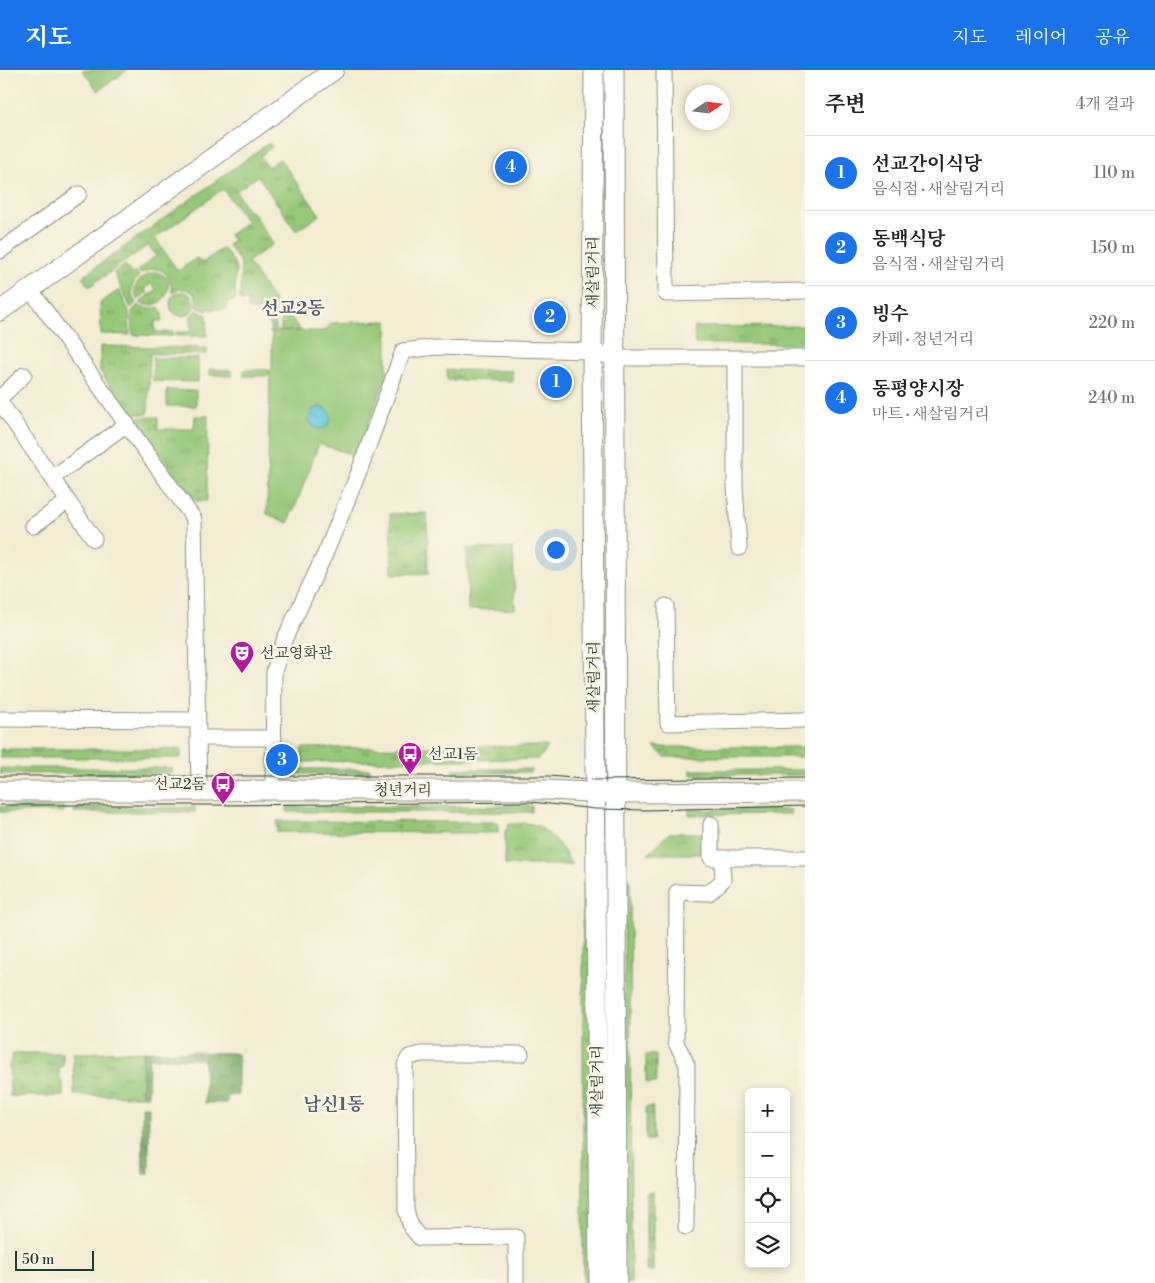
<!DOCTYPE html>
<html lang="ko">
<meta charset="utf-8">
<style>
:root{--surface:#fff;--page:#f2f2f2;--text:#222;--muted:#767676;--line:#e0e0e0;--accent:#1a73e8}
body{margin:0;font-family:"Libre Bodoni","Noto Serif KR",serif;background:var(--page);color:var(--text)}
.controls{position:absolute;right:15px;bottom:15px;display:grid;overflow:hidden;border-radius:8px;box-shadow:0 2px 8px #0003}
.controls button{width:45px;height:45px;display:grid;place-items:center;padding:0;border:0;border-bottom:1px solid var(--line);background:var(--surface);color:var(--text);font:25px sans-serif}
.compass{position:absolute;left:685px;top:15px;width:45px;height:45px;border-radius:50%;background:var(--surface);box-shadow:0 2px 8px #0003;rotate:77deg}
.scale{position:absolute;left:15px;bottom:12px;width:79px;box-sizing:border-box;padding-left:5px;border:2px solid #1f3d34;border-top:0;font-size:14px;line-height:18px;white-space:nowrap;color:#1f3d34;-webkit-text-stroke:4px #fcf5e5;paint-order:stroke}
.you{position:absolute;left:555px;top:479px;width:18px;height:18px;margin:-12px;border:4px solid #fff;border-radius:50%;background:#1a73e8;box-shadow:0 0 0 8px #1a73e833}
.badge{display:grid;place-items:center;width:32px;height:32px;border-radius:50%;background:var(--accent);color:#fff;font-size:16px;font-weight:700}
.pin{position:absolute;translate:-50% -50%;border:2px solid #fff;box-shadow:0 1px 5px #0006}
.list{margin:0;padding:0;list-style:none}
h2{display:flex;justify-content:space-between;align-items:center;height:65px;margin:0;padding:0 20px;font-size:21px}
h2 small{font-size:16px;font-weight:400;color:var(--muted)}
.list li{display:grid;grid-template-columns:32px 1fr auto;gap:15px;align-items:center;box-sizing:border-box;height:75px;padding:0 20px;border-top:1px solid var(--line)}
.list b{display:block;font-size:19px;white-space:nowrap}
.list p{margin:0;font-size:16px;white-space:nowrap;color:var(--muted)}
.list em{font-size:16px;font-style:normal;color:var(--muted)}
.icon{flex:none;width:28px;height:28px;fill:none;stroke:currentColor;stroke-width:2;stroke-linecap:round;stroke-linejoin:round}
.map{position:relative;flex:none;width:805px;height:1213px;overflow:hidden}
header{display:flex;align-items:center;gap:30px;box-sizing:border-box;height:70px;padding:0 25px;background:var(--accent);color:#fff}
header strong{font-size:24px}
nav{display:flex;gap:28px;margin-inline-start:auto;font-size:18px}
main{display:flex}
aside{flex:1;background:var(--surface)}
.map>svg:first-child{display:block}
</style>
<header>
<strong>지도</strong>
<nav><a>지도</a><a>레이어</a><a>공유</a></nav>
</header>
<main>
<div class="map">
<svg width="805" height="1213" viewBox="0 0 805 1213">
<defs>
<pattern id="grass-tufts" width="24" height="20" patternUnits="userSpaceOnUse" patternTransform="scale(1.25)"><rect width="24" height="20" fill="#94c778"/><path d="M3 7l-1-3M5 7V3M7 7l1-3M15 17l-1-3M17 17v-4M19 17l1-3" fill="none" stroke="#78a363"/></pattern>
<pattern id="forest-crowns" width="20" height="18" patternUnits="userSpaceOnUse" patternTransform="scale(1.25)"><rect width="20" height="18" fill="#77ac68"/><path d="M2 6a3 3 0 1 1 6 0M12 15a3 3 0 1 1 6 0" fill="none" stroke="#618d56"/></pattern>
<pattern id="water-ripples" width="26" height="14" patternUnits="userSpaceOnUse" patternTransform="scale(1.25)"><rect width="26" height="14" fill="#5dc5da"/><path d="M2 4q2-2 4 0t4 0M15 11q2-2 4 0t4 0" fill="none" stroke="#4ca1b2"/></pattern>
</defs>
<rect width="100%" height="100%" fill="#fcf5e5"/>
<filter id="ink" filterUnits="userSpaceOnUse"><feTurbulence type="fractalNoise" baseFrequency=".02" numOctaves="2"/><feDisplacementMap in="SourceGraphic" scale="10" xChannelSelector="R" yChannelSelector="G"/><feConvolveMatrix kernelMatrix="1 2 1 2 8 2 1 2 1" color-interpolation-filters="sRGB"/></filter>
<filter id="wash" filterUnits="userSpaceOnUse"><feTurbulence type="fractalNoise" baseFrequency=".0096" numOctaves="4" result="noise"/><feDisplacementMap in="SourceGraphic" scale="20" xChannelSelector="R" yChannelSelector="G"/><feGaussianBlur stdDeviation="1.12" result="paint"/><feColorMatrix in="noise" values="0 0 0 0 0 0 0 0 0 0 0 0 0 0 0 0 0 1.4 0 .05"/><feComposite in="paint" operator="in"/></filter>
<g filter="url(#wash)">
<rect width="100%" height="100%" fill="#f3ecd3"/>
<path fill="url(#grass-tufts)" stroke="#5a8256" d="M269 73 272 77 260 86 268 97 280 89 320 145 296 161 258 106 236 121 249 142 252 141 273 174 248 192 275 232V263H270V240H248V231H240L241 196 238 189 228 175 233 171 229 165 247 152 223 119 155 168 178 201 197 188 202 193 223 178 234 193 236 198 235 231H227V239H208L207 241 197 237C198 221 185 214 172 223 171 203 160 192 141 204L138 200 156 186 148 175 89 217 82 207Z
M125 195 132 204 136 201 139 206C131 214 129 223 136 233L131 238 114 203Z
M155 202C181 205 165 246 140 233L149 224 151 225 156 219 151 214 145 220 147 222 138 230C129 216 141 206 155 202Z
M119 220 129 241 130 265 101 264 100 233Z
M170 234a12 12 0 1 1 24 0a12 12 0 1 1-24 0Z
M138 235C144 240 152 239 159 237L162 243V251H155V262H173V266L133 265 132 241Z
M196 240 207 245V266H176V262H191V246Z
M287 242 301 261H281V248Z
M805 256V274H695L694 257Z
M100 276 207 278V284H150L148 344 131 345 100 301Z
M210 299 231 300V306L210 305Z
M244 300H269L268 306H244Z
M447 300 512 301V311L447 310Z
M195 346H208L207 431H196L167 394 134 348 158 347V359H194Z
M427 443 428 503 392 504 390 444Z
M547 676V679L538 689 302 692V678Z
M654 677H805V687H665Z
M0 679H181V688H0Z
M0 698H172V703L0 704Z
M290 699H370V703L290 704Z
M453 699H531V702L453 703Z
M691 700H805V705H691Z
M532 736V742H287V737Z
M0 737H64V742H0Z
M79 737H195V742H73Z
M689 740H791V744L689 745Z
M277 751 498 752V763L277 762Z
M527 753C531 754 536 755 539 757 553 765 565 780 571 795H505V760H508V754Z
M669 763H706L705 784H648Z
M583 810H591L592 1213H583Z
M624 811H630L631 1213H625Z
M143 981 142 1026 74 1025 73 983Z
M17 983H63V997H59L60 1012H63V1026H10L9 997 12 985Z
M646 985H656V1013H646Z
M646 1037H653V1070H646Z
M653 1122V1201H646V1123Z"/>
<path fill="url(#forest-crowns)" stroke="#4b744e" d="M143 981 234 983 238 985V1025L227 1026V1033H205L204 989 149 988 148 1026H142Z
M142 1037H149V1104H143Z"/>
<path fill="#94c778" stroke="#5a8256" d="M82 0H127L98 21Z
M387 251V305L357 386 319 374 294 440H293L288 453 267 444 270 301 272 300V261H324L332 253Z
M153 288H198V312L153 311Z
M167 320 196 321V336H167Z
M513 478 515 539 468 540 467 479Z"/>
<path fill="url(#water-ripples)" stroke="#3e8187" d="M309 348a11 11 0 1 1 22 0a11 11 0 1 1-22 0Z"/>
</g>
<g filter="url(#ink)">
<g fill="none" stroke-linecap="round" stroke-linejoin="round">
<defs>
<path id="minor" d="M664 0 666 224 805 221
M0 181 79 124
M30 219 194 449 199 721
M735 288V415L739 478
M0 328 24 305
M0 332 94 469
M52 408 127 354
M33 456 68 431
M666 536 668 653 805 650
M0 649 197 650
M198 668H274
M273 720 274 601 285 568 326 482 358 404 403 281 436 277 592 281 614 288H805
M711 754V788H722
M686 1157 687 995 682 984 676 973 677 822 709 823 723 810 722 788H805
M516 1213V1167L420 1168 411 1157 406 1140 405 995 409 987 421 984H521"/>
<path id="major" d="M594 0 592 281 599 1213
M614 0 617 1213
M0 241 334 0
M0 721H199L273 720H547L608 723 805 722"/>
</defs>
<use href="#minor" stroke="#899484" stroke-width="17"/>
<use href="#major" stroke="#899484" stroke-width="21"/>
<use href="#minor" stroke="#fff" stroke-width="15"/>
<use href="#major" stroke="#fff" stroke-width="19"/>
<path stroke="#1f3d34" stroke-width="1" d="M0 706H549L595 710 805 708
M0 735H223L531 732 595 739 646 740 805 736"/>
</g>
</g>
<defs>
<symbol id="theatre-pin" viewBox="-11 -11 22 30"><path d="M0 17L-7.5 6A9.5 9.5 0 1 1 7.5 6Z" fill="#b5179e" stroke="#fcf5e5"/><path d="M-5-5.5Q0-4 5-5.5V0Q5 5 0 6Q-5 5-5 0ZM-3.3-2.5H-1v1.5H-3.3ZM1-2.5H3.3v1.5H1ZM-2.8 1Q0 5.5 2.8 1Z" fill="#fff"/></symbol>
<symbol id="bus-pin" viewBox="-11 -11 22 30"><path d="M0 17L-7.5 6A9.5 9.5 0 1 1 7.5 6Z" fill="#b5179e" stroke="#fcf5e5"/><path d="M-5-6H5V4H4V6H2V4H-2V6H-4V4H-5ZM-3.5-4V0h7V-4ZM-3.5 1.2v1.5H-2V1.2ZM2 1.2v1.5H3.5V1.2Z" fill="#fff"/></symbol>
</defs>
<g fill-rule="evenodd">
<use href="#theatre-pin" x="228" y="569" width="28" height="38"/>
<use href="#bus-pin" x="396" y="670" width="28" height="38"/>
<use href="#bus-pin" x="209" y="700" width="28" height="38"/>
</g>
<g text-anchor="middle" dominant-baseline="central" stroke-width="5" stroke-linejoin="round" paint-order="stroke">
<g font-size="15" fill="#1f3d34" stroke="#fcf5e5">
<text transform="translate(593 202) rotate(-90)">새살림거리</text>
<text transform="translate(594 607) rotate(-90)">새살림거리</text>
<text x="403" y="720">청년거리</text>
<text transform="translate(597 1011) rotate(-90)">새살림거리</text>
</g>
<g font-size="15" fill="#1f3d34" stroke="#fcf5e5" text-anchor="start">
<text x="260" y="583">선교영화관</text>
<text x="428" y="684">선교1돔</text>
<text x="206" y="714" text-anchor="end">선교2돔</text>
</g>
<g font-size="18" font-weight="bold" fill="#536470" stroke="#fcf5e5">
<text x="293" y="238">선교2동</text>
<text x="334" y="1034">남신1동</text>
</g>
</g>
</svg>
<div class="controls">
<button>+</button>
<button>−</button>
<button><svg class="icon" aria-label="locate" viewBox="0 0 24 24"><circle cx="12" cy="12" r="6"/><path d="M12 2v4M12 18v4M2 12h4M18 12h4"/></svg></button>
<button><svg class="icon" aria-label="layers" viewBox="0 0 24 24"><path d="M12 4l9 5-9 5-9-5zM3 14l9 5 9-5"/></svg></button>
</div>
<svg class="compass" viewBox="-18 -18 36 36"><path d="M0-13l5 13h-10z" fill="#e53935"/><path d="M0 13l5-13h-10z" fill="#767676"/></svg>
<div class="scale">50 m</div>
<div class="you"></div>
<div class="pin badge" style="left:556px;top:312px">1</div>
<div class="pin badge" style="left:550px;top:247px">2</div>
<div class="pin badge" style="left:282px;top:690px">3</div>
<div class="pin badge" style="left:511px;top:97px">4</div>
</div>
<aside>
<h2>주변<small>4개 결과</small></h2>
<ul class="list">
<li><span class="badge">1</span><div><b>선교간이식당</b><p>음식점 · 새살림거리</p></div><em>110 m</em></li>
<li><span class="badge">2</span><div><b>동백식당</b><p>음식점 · 새살림거리</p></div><em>150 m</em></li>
<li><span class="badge">3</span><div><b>빙수</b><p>카페 · 청년거리</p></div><em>220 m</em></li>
<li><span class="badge">4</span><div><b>동평양시장</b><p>마트 · 새살림거리</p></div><em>240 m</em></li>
</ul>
</aside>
</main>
